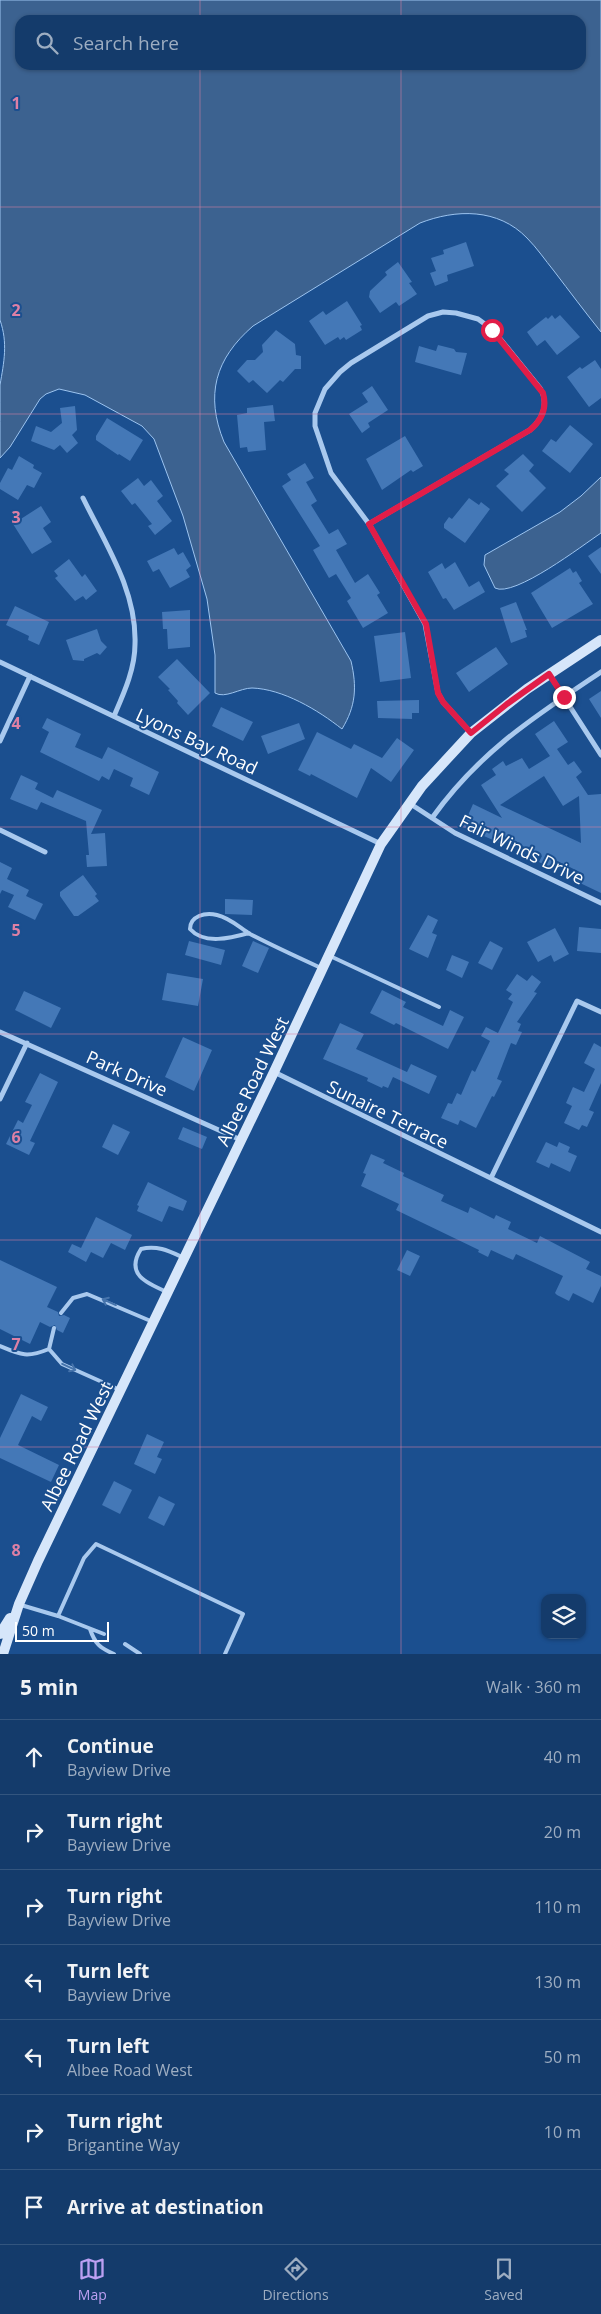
<!DOCTYPE html>
<meta charset="utf-8">
<style>
:root{--surface:#143b6b;--page:#1d4271;--text:#f1f3f6;--muted:#9dadc1;--line:#33557e;--accent:#bca0f2}
body{margin:0;font-family:"Open Sans",sans-serif;background:var(--page);color:var(--text)}
.controls{position:absolute;right:15px;bottom:15px;display:grid;overflow:hidden;border-radius:10px;box-shadow:0 1px 4px #0004}
.controls button{width:45px;height:45px;display:grid;place-items:center;padding:0;border:0;border-bottom:1px solid var(--line);background:var(--surface);color:var(--text);font:25px sans-serif}
.scale{position:absolute;left:15px;bottom:12px;width:94px;box-sizing:border-box;padding-left:5px;border:2px solid #fff;border-top:0;font-size:14px;line-height:18px;white-space:nowrap;color:#fff;-webkit-text-stroke:4px #1b4f8f;paint-order:stroke}
.stop{position:absolute;width:15px;height:15px;margin:-11px;border:4px solid #e11d48;border-radius:50%;background:#fff}
.stop.end{background:#e11d48;border-color:#fff;box-shadow:0 1px 5px #0008}
.list{margin:0;padding:0;list-style:none}
h2{display:flex;justify-content:space-between;align-items:center;height:65px;margin:0;padding:0 20px;font-size:21px}
h2 small{font-size:16px;font-weight:400;color:var(--muted)}
.list li{display:grid;grid-template-columns:32px 1fr auto;gap:15px;align-items:center;box-sizing:border-box;height:75px;padding:0 20px;border-top:1px solid var(--line)}
.list b{display:block;font-size:19px;white-space:nowrap}
.list p{margin:0;font-size:16px;white-space:nowrap;color:var(--muted)}
.list em{font-size:16px;font-style:normal;color:var(--muted)}
.icon{flex:none;width:28px;height:28px;fill:none;stroke:currentColor;stroke-width:2;stroke-linecap:round;stroke-linejoin:round}
.map{position:relative;flex:none;width:601px;height:1654px;overflow:hidden}
.search{position:absolute;background:var(--surface);box-shadow:0 1px 4px #0004;left:15px;right:15px;top:15px;height:55px;display:flex;align-items:center;gap:12px;box-sizing:border-box;padding:0 18px;border-radius:15px;color:var(--muted);font-size:19px}
.sheet{height:590px;background:var(--surface)}
nav{display:flex;justify-content:space-around;align-items:center;box-sizing:border-box;height:70px;border-top:1px solid var(--line);background:var(--surface);font-size:14px;color:var(--muted)}
nav a{display:grid;justify-items:center;gap:2px}
nav .on{color:var(--accent)}
.map>svg:first-child{display:block}
</style>
<div class="map">
<svg width="601" height="1654" viewBox="0 0 601 1654">
<rect width="100%" height="100%" fill="#1b4f8f"/>
<path fill="#3c6290" stroke="#9cc4f0" fill-rule="evenodd" d="M0 0H601V332C585 312 570 292 554 271 545 260 537 248 527 238 498 208 456 209 420 223L253 326C215 359 205 395 224 442L351 661C357 687 356 706 342 729 318 710 283 689 252 688 240 688 225 699 215 693V655L207 599 183 516 154 439 142 426 85 395 59 389 46 394 40 399 10 447 0 458C0 435 0 408 0 385 4 362 8 343 0 320ZM20 20H581V65H20Z
M601 477V533C583 545 514 598 495 588L484 565 485 555 560 512 581 496Z"/>
<path fill="#4478b7" fill-rule="evenodd" d="M466 242 474 266 447 275 448 281 435 286 430 273 436 271 431 258 444 254 443 250Z
M398 262 412 282 409 283 417 294 399 306 396 302 380 313 369 297 370 291 387 275 385 272Z
M347 301 362 325 360 326 362 330 346 340 344 337 340 340 338 337 325 345 309 321 323 311 326 315Z
M552 315 555 319 560 315 580 337 557 355 545 340 537 346 527 332 546 317 548 319Z
M276 330 295 344 296 355 301 356V369H295L283 382 280 380 267 393 253 380 249 383 237 371 247 360H255L263 352 262 345Z
M438 345 454 349 456 352 467 353 461 375 415 362 419 346 436 351Z
M595 360 601 369V398L589 407 567 377 580 367 582 369Z
M372 386 388 410 368 423 370 427 362 433 349 414 368 402 362 393Z
M273 405 275 421 264 422 266 450 248 452 247 447 240 448 237 415 247 413V408Z
M75 406 77 430 72 435 78 443 67 453 60 445 54 450 31 441 36 426 51 432 62 423 60 408Z
M107 418 143 440 130 461 119 454 118 455 96 440V436Z
M570 425 593 444 570 473 542 451 551 439 556 442Z
M405 436 423 466 413 472 411 470 382 490 366 459Z
M523 454 534 465 529 471 546 488 522 512 496 486 509 474 504 470Z
M19 456 34 465 33 468 42 473 34 488 27 485 18 500 0 489V483L8 468 12 470Z
M305 463 314 478 306 482 317 501 311 505 329 534 338 529 347 544 336 550 355 583 368 574 380 593 377 595 388 613 363 628 347 601 351 598 336 574 329 578 313 550 320 546 282 486 291 480 287 474Z
M138 478 144 486 151 480 163 496 157 501 172 521 155 535 148 526 152 524 135 503 132 505 121 491Z
M469 498 479 505 481 502 490 509 465 543 444 528V524L449 517 452 519Z
M41 506 51 522 43 528 52 542 32 554 13 524Z
M601 547V574L588 556Z
M174 548 178 555 183 552 191 566 186 570 190 577 170 588 159 569 153 572 147 561Z
M69 559 82 577 85 574 97 591 86 600 83 596 75 601 55 578 58 576 54 571Z
M455 562 469 587 479 581 485 592 454 610 446 598 443 599 428 572 442 563 445 569Z
M570 568 573 573 576 571 582 581 579 583 593 604 552 628 531 593Z
M516 602 527 630H525L527 637 511 643 500 608Z
M15 606 49 622 39 645 28 640 29 636 6 625Z
M190 610V647L168 649 167 629H163L162 612Z
M97 629 101 641 107 647 100 655 97 653 84 659V661L73 660 66 640Z
M405 632 411 678 380 682 374 636Z
M496 647 508 664 469 692 456 673Z
M177 659 210 693 188 715 177 703 178 701 168 690 170 689 158 677Z
M601 691V718L589 699Z
M419 700V713H412V719L378 718 377 701Z
M221 707 253 722 243 741 212 726Z
M47 718 81 734 75 747 102 759 108 747 159 772 149 795 130 786 133 778 114 769 109 780 102 776 99 781 40 752 49 732 42 728Z
M554 721 568 742 557 749 568 765 574 761 582 772 576 777 588 795 601 794V893L580 883 584 874 555 860 551 868 539 862 542 856 503 836 500 843 463 827 473 804 502 818 481 785 496 775 492 769 503 761 506 766 522 758 529 769 550 756 535 734ZM544 776 563 806 579 796 581 843 500 805Z
M299 723 305 739 268 754 261 736Z
M317 732 351 749 354 744 382 758 397 738 414 750 391 782 371 768 357 798 311 774 310 776 298 770Z
M21 775 38 783 35 789 53 798 57 790 102 810 91 834 105 833 107 866 87 867 86 855H89L86 821 41 802 37 810 10 799Z
M0 862 12 868 7 879 29 890 26 896 43 904 35 920 8 907 14 895 2 890 0 894Z
M83 875 97 894 95 896 99 901 78 916H74L60 896V892Z
M225 899 253 900 252 915 225 914Z
M428 915 438 920 432 933 437 935 428 958 409 949Z
M579 927 601 929V953L577 951Z
M555 928 569 954 554 962 551 955 538 962 527 942Z
M189 941 225 950 221 965 185 955Z
M253 941 269 948 258 973 242 966Z
M490 941 503 948 492 970 478 963Z
M452 955 469 962 462 978 446 970Z
M167 973 203 979 198 1006 162 1000Z
M517 974 527 981 532 975 541 982 534 992 537 993 517 1022 521 1024 518 1031 522 1032 516 1045 511 1043 497 1079 502 1081 494 1097 492 1096 476 1128 460 1120 458 1125 441 1118 448 1103 452 1104 457 1093 461 1095 472 1070 475 1072 490 1041 481 1036 486 1027 498 1033 513 1002 508 999 512 994 506 990Z
M382 990 406 1002 403 1007 443 1026 450 1010 464 1017 448 1049 396 1023 394 1025 370 1013Z
M24 991 61 1008 51 1028 15 1010Z
M340 1023 364 1034 356 1049 407 1072 411 1064 437 1076 429 1094 393 1077 388 1088 383 1086 382 1088 367 1081 368 1078 323 1059Z
M183 1037 212 1050 194 1091 165 1077Z
M594 1043 601 1047V1083L589 1110 594 1112 587 1127 582 1125 579 1130 564 1123 572 1106 566 1103 573 1087 584 1092 595 1069 584 1063Z
M40 1073 58 1082 30 1141 35 1143 29 1155 6 1144 18 1120 23 1123 32 1105 25 1102Z
M113 1124 130 1132 118 1155 102 1147Z
M183 1127 207 1137 202 1149 178 1139Z
M546 1142 557 1147 559 1142 570 1147 568 1152 577 1156 570 1172 551 1163 549 1168 536 1162Z
M371 1154 385 1160 383 1163 404 1173 403 1176 444 1195 441 1201 468 1213 470 1207 494 1219 496 1215 511 1222 508 1229 537 1243 540 1236 590 1262 586 1269 601 1276V1286L593 1303 573 1293 569 1301 557 1295 555 1293 563 1276 518 1255 516 1254 513 1260 491 1250 488 1257 478 1252 479 1250 396 1210 399 1204 361 1186 366 1174 363 1173Z
M148 1182 187 1201 183 1211 169 1206 162 1222 137 1211 139 1206 137 1205Z
M96 1217 132 1235 125 1250 111 1243 103 1258 91 1252 86 1262 68 1252 72 1244 81 1248Z
M407 1250 420 1256 410 1276 397 1270Z
M0 1260 57 1287 47 1307 58 1312 59 1316 64 1315 70 1318 63 1333 57 1330 55 1325 50 1327 40 1322 30 1344 0 1329Z
M21 1394 48 1407 41 1421 32 1416 18 1445 59 1465 51 1482 0 1458V1438Z
M147 1434 164 1442 157 1457 162 1459 155 1474 134 1464Z
M114 1481 132 1490 120 1514 102 1505Z
M159 1496 175 1504 164 1526 148 1518Z"/>
<g fill="none" stroke-linecap="round" stroke-linejoin="round">
<path stroke="#a9c9ee" stroke-width="4" d="M249 933C231 938 204 945 190 929 190 916 205 912 217 915 230 918 239 927 250 934 273 946 297 957 321 968
M330 956 439 1007
M167 1292C146 1283 125 1274 141 1249 157 1245 169 1251 182 1257
M61 1313 73 1298 87 1294 153 1322
M54 1328 49 1349 62 1364 120 1390
M0 1346C21 1355 27 1358 49 1349
M21 1605 58 1616 104 1634
M58 1616 84 1558 96 1544 243 1614 225 1654
M90 1629C95 1644 100 1648 114 1654
M125 1644 140 1654"/>
<path stroke="#a9c9ee" stroke-width="5" d="M83 498C105 543 137 591 135 644 135 669 124 693 114 716
M369 524 530 430C543 419 549 403 540 388L493 330 478 319 456 313 443 312 428 316 351 363 340 372 325 389 315 413V426L331 473 369 524 425 624 438 693 443 702 471 733
M0 662 381 844
M549 674 601 755
M0 741 30 676
M409 803 455 833 601 903
M432 818C480 751 534 717 601 672
M0 830 45 852
M0 1032 241 1140
M274 1072 601 1232
M0 1099 27 1043
M491 1178 577 1001 601 1012"/>
<path stroke="#d6e6fa" stroke-width="10" d="M0 1634 10 1618
M3 1654 19 1604 38 1561 274 1072 381 844 422 786 471 733 527 689 601 640"/>
</g>
<defs><path id="oneway-shaft" d="M-6 0H5M1.5-3L5.5 0L1.5 3" fill="none" stroke-width="1.6" stroke-linecap="round" stroke-linejoin="round" transform="scale(1.25)"/></defs>
<g stroke="#4674ac">
<use href="#oneway-shaft" transform="translate(109 1302) rotate(-156)"/>
<use href="#oneway-shaft" transform="translate(69 1367) rotate(25)"/>
</g>
<g fill="none" stroke-linecap="round" stroke-linejoin="round">
<path stroke="#e11d48" stroke-width="6" d="M492 330 543 393C547 407 542 420 530 430L369 524 426 624 438 693 443 702 471 733 507 704 549 674 564 697"/>
</g>
<path fill="none" stroke="#dd80a5" stroke-width="1" stroke-opacity="0.55" d="M200 0V20M401 0V20M200 65V1654M401 65V1654M0 207H601M0 414H601M0 620H601M0 827H601M0 1034H601M0 1240H601M0 1447H601"/>
<g text-anchor="middle" dominant-baseline="central" stroke-width="4" stroke-linejoin="round" paint-order="stroke">
<g font-size="18" fill="#fff" stroke="#1b4f8f">
<text transform="translate(197 741) rotate(25)">Lyons Bay Road</text>
<text transform="translate(522 849) rotate(26)">Fair Winds Drive</text>
<text transform="translate(127 1073) rotate(24)">Park Drive</text>
<text transform="translate(252 1081) rotate(-64)">Albee Road West</text>
<text transform="translate(388 1114) rotate(26)">Sunaire Terrace</text>
<text transform="translate(76 1446) rotate(-64)">Albee Road West</text>
</g>
</g>
<g font-size="16" text-anchor="middle" font-weight="bold" fill="#dd80a5" stroke="#1b4f8f" stroke-width="4" stroke-linejoin="round" paint-order="stroke">
<text x="16" y="109">1</text>
<text x="16" y="316">2</text>
<text x="16" y="523">3</text>
<text x="16" y="729">4</text>
<text x="16" y="936">5</text>
<text x="16" y="1143">6</text>
<text x="16" y="1350">7</text>
<text x="16" y="1556">8</text>
</g>
</svg>
<div class="controls">
<button><svg class="icon" aria-label="layers" viewBox="0 0 24 24"><path d="M12 4l9 5-9 5-9-5zM3 14l9 5 9-5"/></svg></button>
</div>
<div class="scale">50 m</div>
<div class="stop" style="left:492px;top:330px"></div>
<div class="stop end" style="left:564px;top:697px"></div>
<div class="search"><svg class="icon" aria-label="search" viewBox="0 0 24 24"><circle cx="10" cy="10" r="6"/><path d="M15 15l6 6"/></svg>Search here</div>
</div>
<section class="sheet">
<h2>5 min<small>Walk · 360 m</small></h2>
<ul class="list">
<li><svg class="icon" aria-label="ahead" viewBox="0 0 24 24"><path d="M12 20V5M6 11l6-6 6 6"/></svg><div><b>Continue</b><p>Bayview Drive</p></div><em>40 m</em></li>
<li><svg class="icon" aria-label="right" viewBox="0 0 24 24"><path d="M7 20v-9h11M14 6l5 5-5 5"/></svg><div><b>Turn right</b><p>Bayview Drive</p></div><em>20 m</em></li>
<li><svg class="icon" aria-label="right" viewBox="0 0 24 24"><path d="M7 20v-9h11M14 6l5 5-5 5"/></svg><div><b>Turn right</b><p>Bayview Drive</p></div><em>110 m</em></li>
<li><svg class="icon" aria-label="left" viewBox="0 0 24 24"><path d="M17 20v-9H6M10 6l-5 5 5 5"/></svg><div><b>Turn left</b><p>Bayview Drive</p></div><em>130 m</em></li>
<li><svg class="icon" aria-label="left" viewBox="0 0 24 24"><path d="M17 20v-9H6M10 6l-5 5 5 5"/></svg><div><b>Turn left</b><p>Albee Road West</p></div><em>50 m</em></li>
<li><svg class="icon" aria-label="right" viewBox="0 0 24 24"><path d="M7 20v-9h11M14 6l5 5-5 5"/></svg><div><b>Turn right</b><p>Brigantine Way</p></div><em>10 m</em></li>
<li><svg class="icon" aria-label="arrive" viewBox="0 0 24 24"><path d="M6 21V4h12l-3 4 3 4H6"/></svg><div><b>Arrive at destination</b></div></li>
</ul>
</section>
<nav>
<a class="on"><svg class="icon" aria-label="map" viewBox="0 0 24 24"><path d="M3 6l6-2 6 2 6-2v14l-6 2-6-2-6 2zM9 4v14M15 6v14"/></svg>Map</a>
<a><svg class="icon" aria-label="directions" viewBox="0 0 24 24"><path d="M12 3l9 9-9 9-9-9zM9 14v-3h6M13 9l2 2-2 2"/></svg>Directions</a>
<a><svg class="icon" aria-label="saved" viewBox="0 0 24 24"><path d="M7 4h10v16l-5-4-5 4z"/></svg>Saved</a>
</nav>
